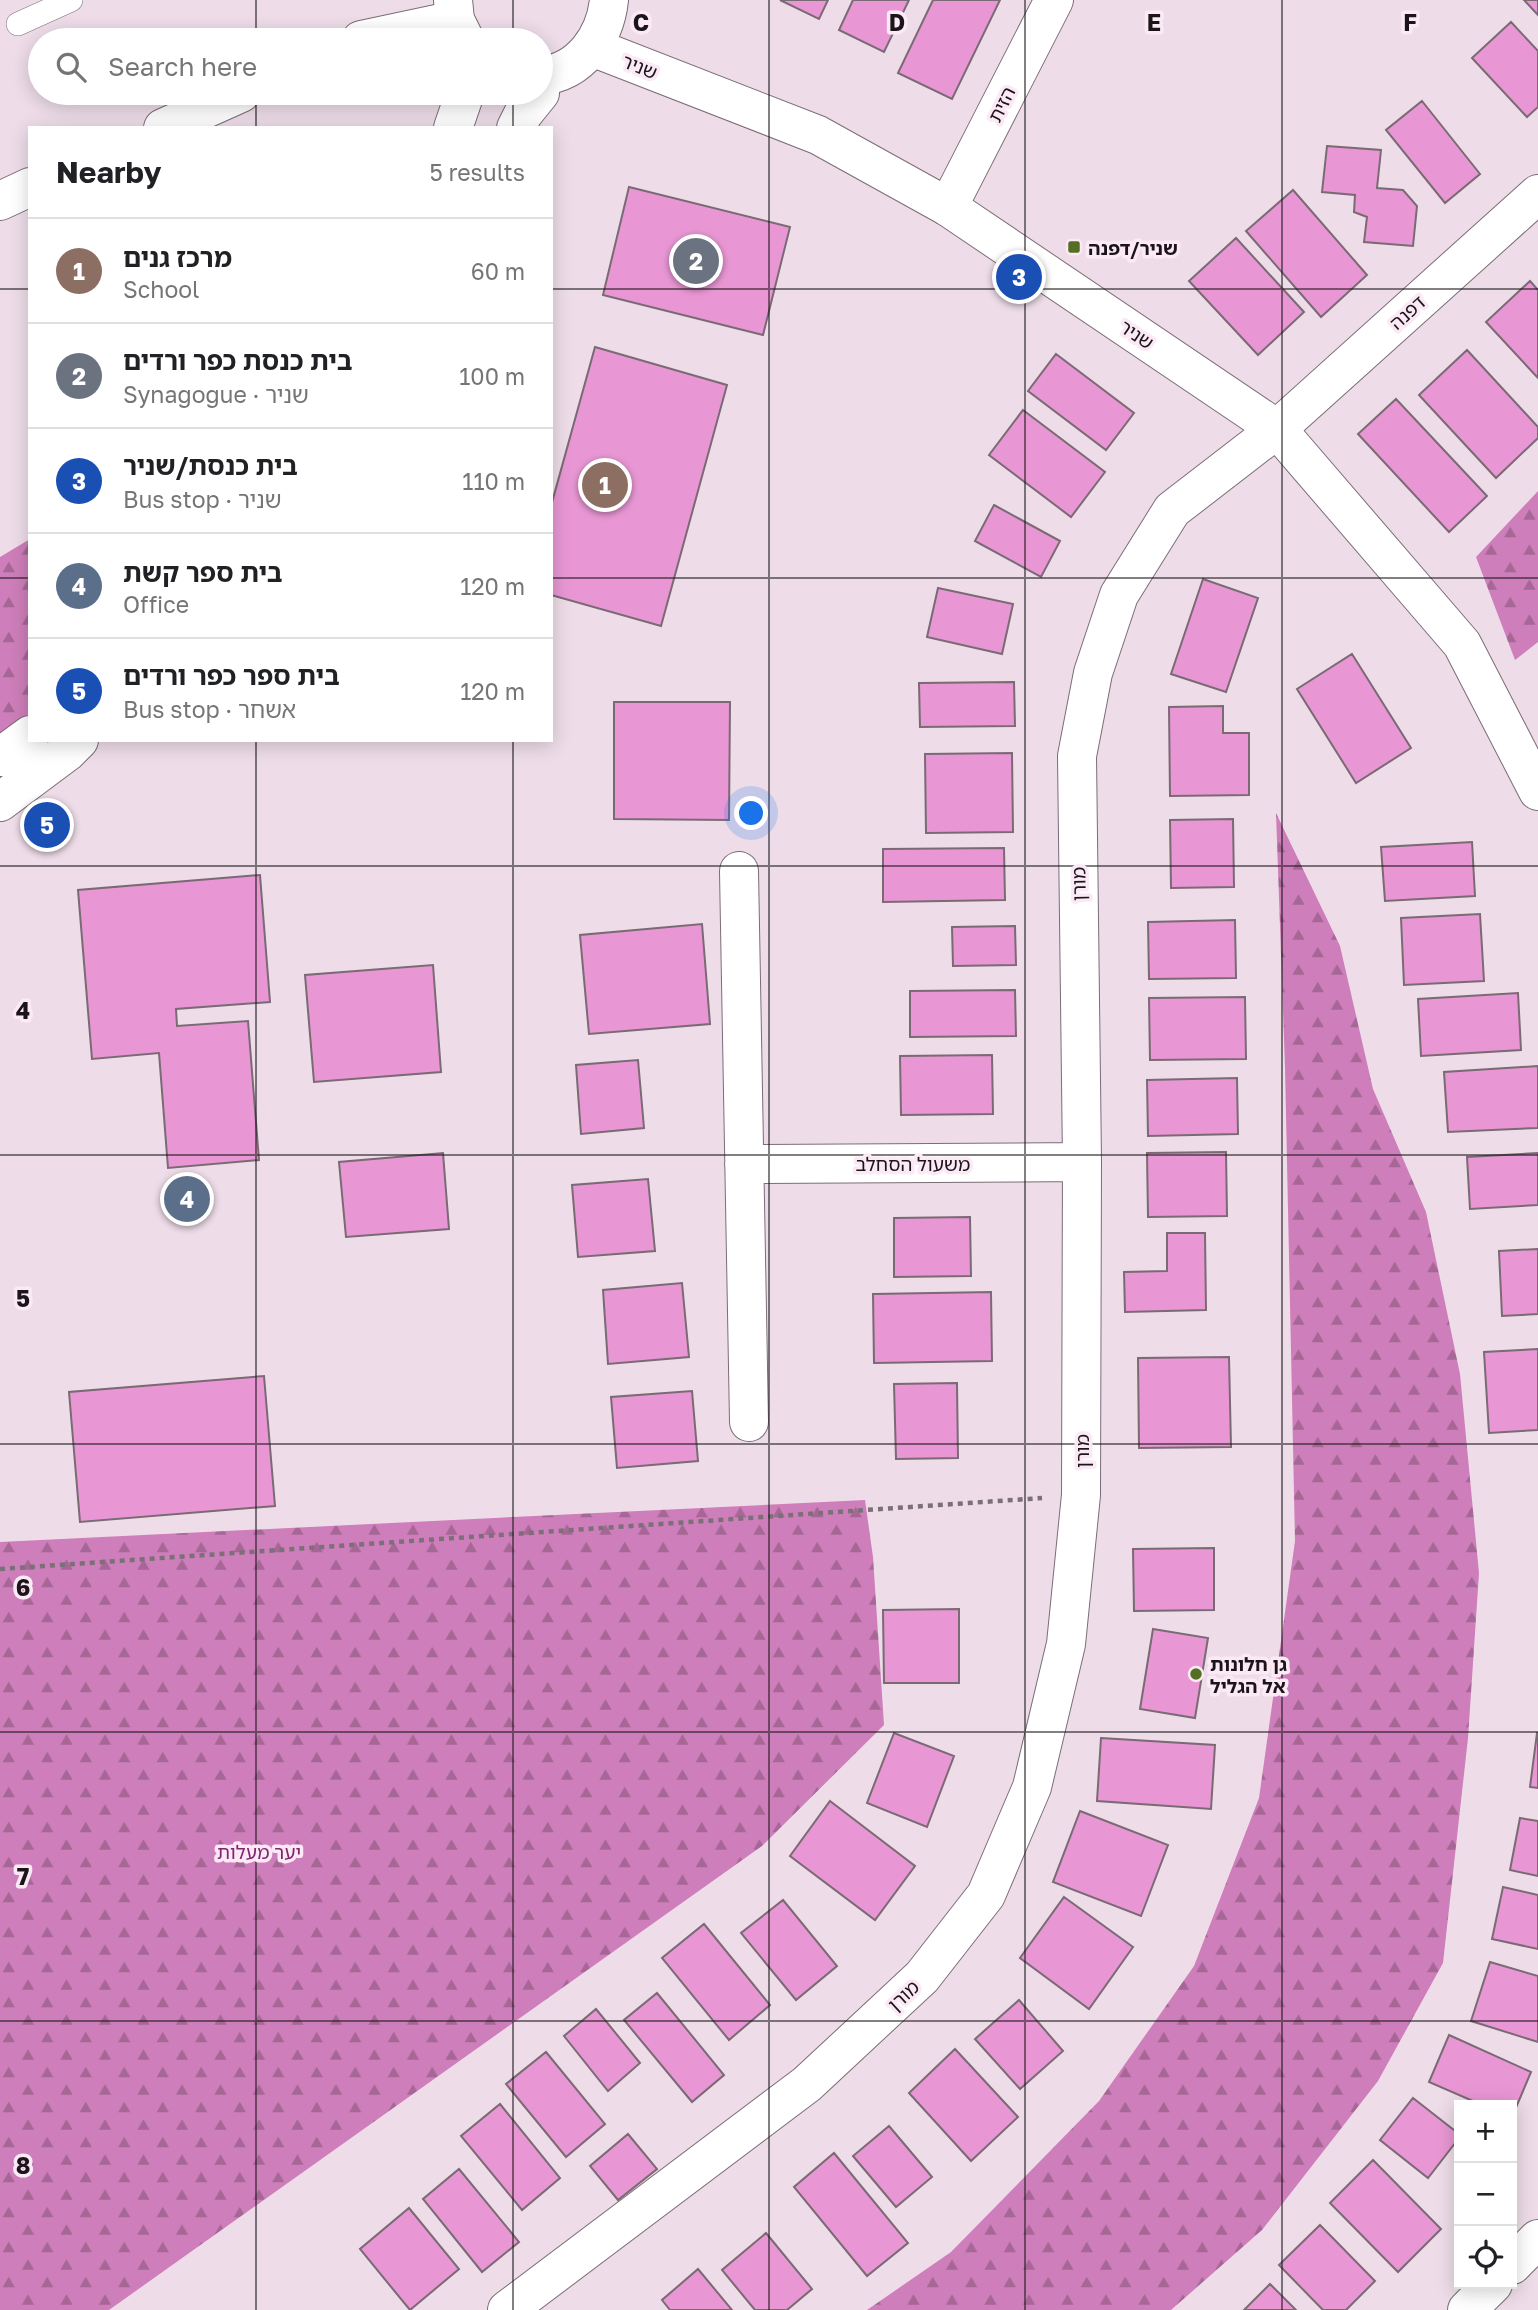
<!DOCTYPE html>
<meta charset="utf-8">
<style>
:root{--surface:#fff;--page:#f6f6f6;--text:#202124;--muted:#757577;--line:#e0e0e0;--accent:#ea580c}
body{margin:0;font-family:"Golos Text","Noto Sans Hebrew",sans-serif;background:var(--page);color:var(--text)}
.controls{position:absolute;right:21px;bottom:21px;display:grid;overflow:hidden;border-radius:0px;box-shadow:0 4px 18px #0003}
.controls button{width:63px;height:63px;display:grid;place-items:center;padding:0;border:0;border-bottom:2px solid var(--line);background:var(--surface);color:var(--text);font:35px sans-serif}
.you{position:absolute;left:752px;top:814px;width:24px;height:24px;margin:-18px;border:5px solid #fff;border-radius:50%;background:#1a73e8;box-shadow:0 0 0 10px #1a73e833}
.badge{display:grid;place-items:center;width:46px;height:46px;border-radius:50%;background:var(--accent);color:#fff;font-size:23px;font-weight:700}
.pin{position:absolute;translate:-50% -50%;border:4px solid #fff;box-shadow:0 2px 7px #0006}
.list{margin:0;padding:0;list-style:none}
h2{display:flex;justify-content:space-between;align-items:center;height:91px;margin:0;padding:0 28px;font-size:30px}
h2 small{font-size:23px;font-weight:400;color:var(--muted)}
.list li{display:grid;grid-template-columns:46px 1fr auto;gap:21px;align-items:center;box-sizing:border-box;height:105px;padding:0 28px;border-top:2px solid var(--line)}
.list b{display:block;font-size:26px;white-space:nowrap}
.list p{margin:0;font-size:23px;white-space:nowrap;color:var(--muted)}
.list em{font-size:23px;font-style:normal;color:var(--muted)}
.icon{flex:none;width:38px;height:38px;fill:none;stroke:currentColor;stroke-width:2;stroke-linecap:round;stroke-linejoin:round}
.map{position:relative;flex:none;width:1538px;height:2310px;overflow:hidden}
.search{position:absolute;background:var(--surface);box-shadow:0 4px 18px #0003;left:28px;top:28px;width:525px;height:77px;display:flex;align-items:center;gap:18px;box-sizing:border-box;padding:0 24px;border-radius:38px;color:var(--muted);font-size:26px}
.panel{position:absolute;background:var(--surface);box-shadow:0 4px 18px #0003;left:28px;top:126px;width:525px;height:616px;border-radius:0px}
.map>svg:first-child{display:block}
</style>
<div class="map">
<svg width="1538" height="2310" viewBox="0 0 1538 2310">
<defs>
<pattern id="forest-firs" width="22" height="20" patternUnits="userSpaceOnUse" patternTransform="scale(1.75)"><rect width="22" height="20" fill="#ce7eba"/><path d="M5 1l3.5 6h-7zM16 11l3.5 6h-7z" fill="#a66696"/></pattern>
</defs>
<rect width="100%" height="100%" fill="#eedde9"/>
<path fill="url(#forest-firs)" d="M1538 491V642L1515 660 1476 557Z
M30 539V713L0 739V557Z
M1276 813 1340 946 1373 1089 1426 1212 1460 1374 1479 1573 1468 1738 1443 1963 1378 2081 1262 2230 1171 2310H867L951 2252 1099 2101 1194 1966 1259 1798 1295 1541 1285 1067Z
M865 1500 873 1557 884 1725 762 1846 109 2310H0V1542Z"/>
<path fill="#e997d4" stroke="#796a74" stroke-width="2" d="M780 0H828L819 19Z
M853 0H909L884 52 839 30Z
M933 0H1000L952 99 898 73Z
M1524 0H1538V15Z
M1511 22 1538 51V107L1527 117 1472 58Z
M1422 101 1480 174 1445 203 1386 130Z
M1327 146 1381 150 1377 188 1403 190 1417 206 1413 246 1364 242 1367 217 1354 212 1355 195 1322 192Z
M629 187 790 227 763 335 603 295Z
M1293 190 1367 275 1321 317 1246 231Z
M1236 238 1304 312 1258 355 1189 281Z
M1530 281 1538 290V378L1486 322Z
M595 347 727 385 661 626 551 595V506Z
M1467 350 1538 427V438L1496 478 1419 395Z
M1056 354 1134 413 1106 450 1028 391Z
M1396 399 1487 496 1449 532 1358 434Z
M1023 410 1105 472 1071 517 989 455Z
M994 505 1060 541 1041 577 975 541Z
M1203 579 1258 598 1226 692 1171 674Z
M938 588 1013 604 1002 654 927 637Z
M1352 654 1411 748 1356 783 1297 689Z
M1014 682 1015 726 920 727 919 683Z
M614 702H730L729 820 614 819Z
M1223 706V733H1249V795L1170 796 1169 707Z
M1012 753 1013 832 926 833 925 754Z
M1233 819 1234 887 1171 888 1170 820Z
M1472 842 1475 896 1385 901 1381 847Z
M1004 848 1005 900 883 902V849Z
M260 875 270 1002 176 1009 177 1026 248 1021 259 1160 168 1168 159 1053 92 1059 78 890Z
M1480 914 1484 981 1404 985 1401 918Z
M1235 920 1236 978 1149 979 1148 922Z
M702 924 710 1024 589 1034 580 935Z
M1015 926 1016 965 953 966 952 927Z
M433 965 441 1072 314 1082 305 975Z
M1015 990 1016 1036 910 1037V991Z
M1518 993 1521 1050 1421 1056 1418 999Z
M1245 997 1246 1059 1150 1060 1149 998Z
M992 1055 993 1114 901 1115 900 1056Z
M638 1060 644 1128 581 1134 576 1065Z
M1538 1066V1128L1448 1132 1444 1072Z
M1237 1078 1238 1134 1148 1136 1147 1080Z
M1226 1152 1227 1216 1148 1217 1147 1153Z
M443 1153 449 1229 346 1237 339 1162Z
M1538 1153V1205L1470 1209 1467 1157Z
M648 1179 655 1251 578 1257 572 1185Z
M970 1217 971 1276 894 1277V1218Z
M1167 1233H1205L1206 1310 1125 1312 1124 1272 1167 1271Z
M1538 1249V1314L1502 1316 1499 1251Z
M682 1283 689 1357 608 1364 603 1290Z
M991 1292 992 1361 874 1363 873 1294Z
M1538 1349V1430L1489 1433 1484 1352Z
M1229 1357 1231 1447 1139 1448 1138 1358Z
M264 1376 275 1506 80 1522 69 1392Z
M957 1383 958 1458 896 1459 894 1384Z
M692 1391 698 1461 617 1468 611 1397Z
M1214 1548V1610L1134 1611 1133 1549Z
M959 1609V1683H884L883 1610Z
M1153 1629 1208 1638 1195 1718 1140 1709Z
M894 1733 954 1756 927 1827 867 1803Z
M1537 1733H1538V1788L1530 1787Z
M1101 1738 1215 1745 1211 1809 1097 1801Z
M830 1801 915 1866 875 1920 790 1856Z
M1080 1811 1168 1845 1141 1916 1053 1882Z
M1520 1818 1538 1821V1876L1510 1870Z
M1503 1887 1538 1895V1949L1492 1939Z
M1064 1897 1133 1947 1089 2009 1020 1958Z
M783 1900 837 1966 796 2000 741 1933Z
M704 1924 770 2005 729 2040 662 1958Z
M1490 1962 1538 1976V2042L1471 2021Z
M657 1993 724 2075 692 2102 624 2020Z
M1019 2000 1063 2051 1020 2089 975 2039Z
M596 2009 640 2063 608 2091 564 2036Z
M1449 2035 1531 2072 1512 2117V2105H1482L1429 2082Z
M955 2049 1018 2117 971 2161 909 2093Z
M546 2052 605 2124 566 2157 506 2084Z
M1413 2098 1459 2134V2138L1428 2178 1380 2140Z
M500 2104 560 2178 522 2210 461 2136Z
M889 2126 932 2177 896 2207 853 2156Z
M628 2134 657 2169 618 2200 590 2166Z
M834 2153 908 2243 867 2276 794 2187Z
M1373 2160 1441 2229 1398 2272 1330 2203Z
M459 2169 519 2242 482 2272 423 2199Z
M409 2208 459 2269 410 2310 360 2249Z
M1320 2225 1375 2281 1346 2310H1323L1279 2265Z
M766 2233 812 2289 787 2310H755L722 2270Z
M698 2269 732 2310H670L662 2300Z
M1270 2284 1296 2310H1244Z"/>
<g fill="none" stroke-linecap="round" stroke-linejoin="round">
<defs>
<path id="lane" d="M18 24 71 0"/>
<path id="street" d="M361 40 455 20
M163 128 241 93
M0 201 30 187
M948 207 1054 0
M739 871 749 1422
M744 1164 1082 1162
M507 2310 807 2084 922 1977 986 1895 1032 1787 1066 1644 1081 1495 1082 1162 1077 756 1093 673 1119 595 1172 510 1277 429 1538 194"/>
<path id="secondary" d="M453 0 455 20 465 40
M592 47 818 135 948 207 1277 429 1462 644 1538 791
M541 76C581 72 605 37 609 0
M453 128 465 93
M516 128 523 114 540 93
M0 757 30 735
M0 802 67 752 79 740
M1512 2265 1538 2239
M1467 2310 1493 2284"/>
</defs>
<use href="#lane" stroke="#7b6d77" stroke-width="24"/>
<use href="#street" stroke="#7b6d77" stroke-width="40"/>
<use href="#secondary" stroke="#7b6d77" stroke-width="40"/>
<path stroke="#7b7078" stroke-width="4.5" stroke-dasharray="5 5" stroke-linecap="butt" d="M0 1569 1042 1498"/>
<use href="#lane" stroke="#fff" stroke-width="23"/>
<use href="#street" stroke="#fff" stroke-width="38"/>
<use href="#secondary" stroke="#fff" stroke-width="38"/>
</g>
<path fill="none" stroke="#1b1519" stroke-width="2" stroke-opacity="0.55" d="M256 0V40M513 0V40M769 0V2310M1025 0V2310M1282 0V2310M256 93V128M513 93V128M0 289H30M551 289H1538M0 578H30M551 578H1538M256 740V2310M513 740V2310M0 866H1538M0 1155H1538M0 1444H1538M0 1732H1538M0 2021H1538"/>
<g fill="#546f23" stroke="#fbeaf6" stroke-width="2.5">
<rect x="1067" y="240" width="14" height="14" rx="3.5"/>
<circle cx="1196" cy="1674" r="7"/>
</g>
<g text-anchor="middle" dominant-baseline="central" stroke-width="7" stroke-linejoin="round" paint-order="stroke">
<g font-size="19" fill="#1b1519" stroke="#fbeaf6">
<text transform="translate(640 66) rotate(22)">שניר</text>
<text transform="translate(1001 104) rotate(-63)">הזית</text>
<text transform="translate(1407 312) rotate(-42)">דפנה</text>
<text transform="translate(1137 334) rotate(34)">שניר</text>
<text transform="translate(1078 884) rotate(-91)">מורן</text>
<text x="913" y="1163">משעול הסחלב</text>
<text transform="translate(1081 1451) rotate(-90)">מורן</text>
<text transform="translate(903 1995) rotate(-43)">מורן</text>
</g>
<g font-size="19" font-weight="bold" fill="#1b1519" stroke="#fbeaf6" text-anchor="start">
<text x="1088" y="247">שניר/דפנה</text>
<text x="1210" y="1663">גן חלונות<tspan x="1210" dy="22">אל הגליל</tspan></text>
</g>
<g font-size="19" fill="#822470" stroke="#fbeaf6">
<text x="259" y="1851">יער מעלות</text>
</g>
</g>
<g font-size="23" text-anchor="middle" font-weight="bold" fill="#1b1519" stroke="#fbeaf6" stroke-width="7" stroke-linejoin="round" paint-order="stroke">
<text x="641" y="31">C</text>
<text x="897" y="31">D</text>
<text x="1154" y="31">E</text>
<text x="1410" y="31">F</text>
<text x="23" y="1019">4</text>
<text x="23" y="1307">5</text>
<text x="23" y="1596">6</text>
<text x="23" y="1885">7</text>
<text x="23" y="2174">8</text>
</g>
</svg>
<div class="controls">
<button>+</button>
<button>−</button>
<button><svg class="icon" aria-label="locate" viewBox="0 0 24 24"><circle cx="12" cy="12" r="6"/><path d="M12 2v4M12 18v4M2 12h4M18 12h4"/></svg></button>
</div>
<div class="you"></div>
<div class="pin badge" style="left:605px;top:485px;background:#8d6e63">1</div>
<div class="pin badge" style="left:696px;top:261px;background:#6b7280">2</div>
<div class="pin badge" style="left:1019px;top:277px;background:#1a4fb4">3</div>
<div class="pin badge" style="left:187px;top:1199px;background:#5c6f8a">4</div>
<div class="pin badge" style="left:47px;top:825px;background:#1a4fb4">5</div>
<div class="search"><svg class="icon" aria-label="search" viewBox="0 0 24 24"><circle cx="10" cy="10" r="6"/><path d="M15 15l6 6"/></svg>Search here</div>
<section class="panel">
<h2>Nearby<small>5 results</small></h2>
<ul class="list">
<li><span class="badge" style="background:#8d6e63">1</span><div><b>מרכז גנים</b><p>School</p></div><em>60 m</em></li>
<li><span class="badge" style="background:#6b7280">2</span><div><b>בית כנסת כפר ורדים</b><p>Synagogue · שניר</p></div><em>100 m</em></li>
<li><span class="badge" style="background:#1a4fb4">3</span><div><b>בית כנסת/שניר</b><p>Bus stop · שניר</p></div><em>110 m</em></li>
<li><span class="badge" style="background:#5c6f8a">4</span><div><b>בית ספר קשת</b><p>Office</p></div><em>120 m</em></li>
<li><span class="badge" style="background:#1a4fb4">5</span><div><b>בית ספר כפר ורדים</b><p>Bus stop · אשחר</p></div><em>120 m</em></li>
</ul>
</section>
</div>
